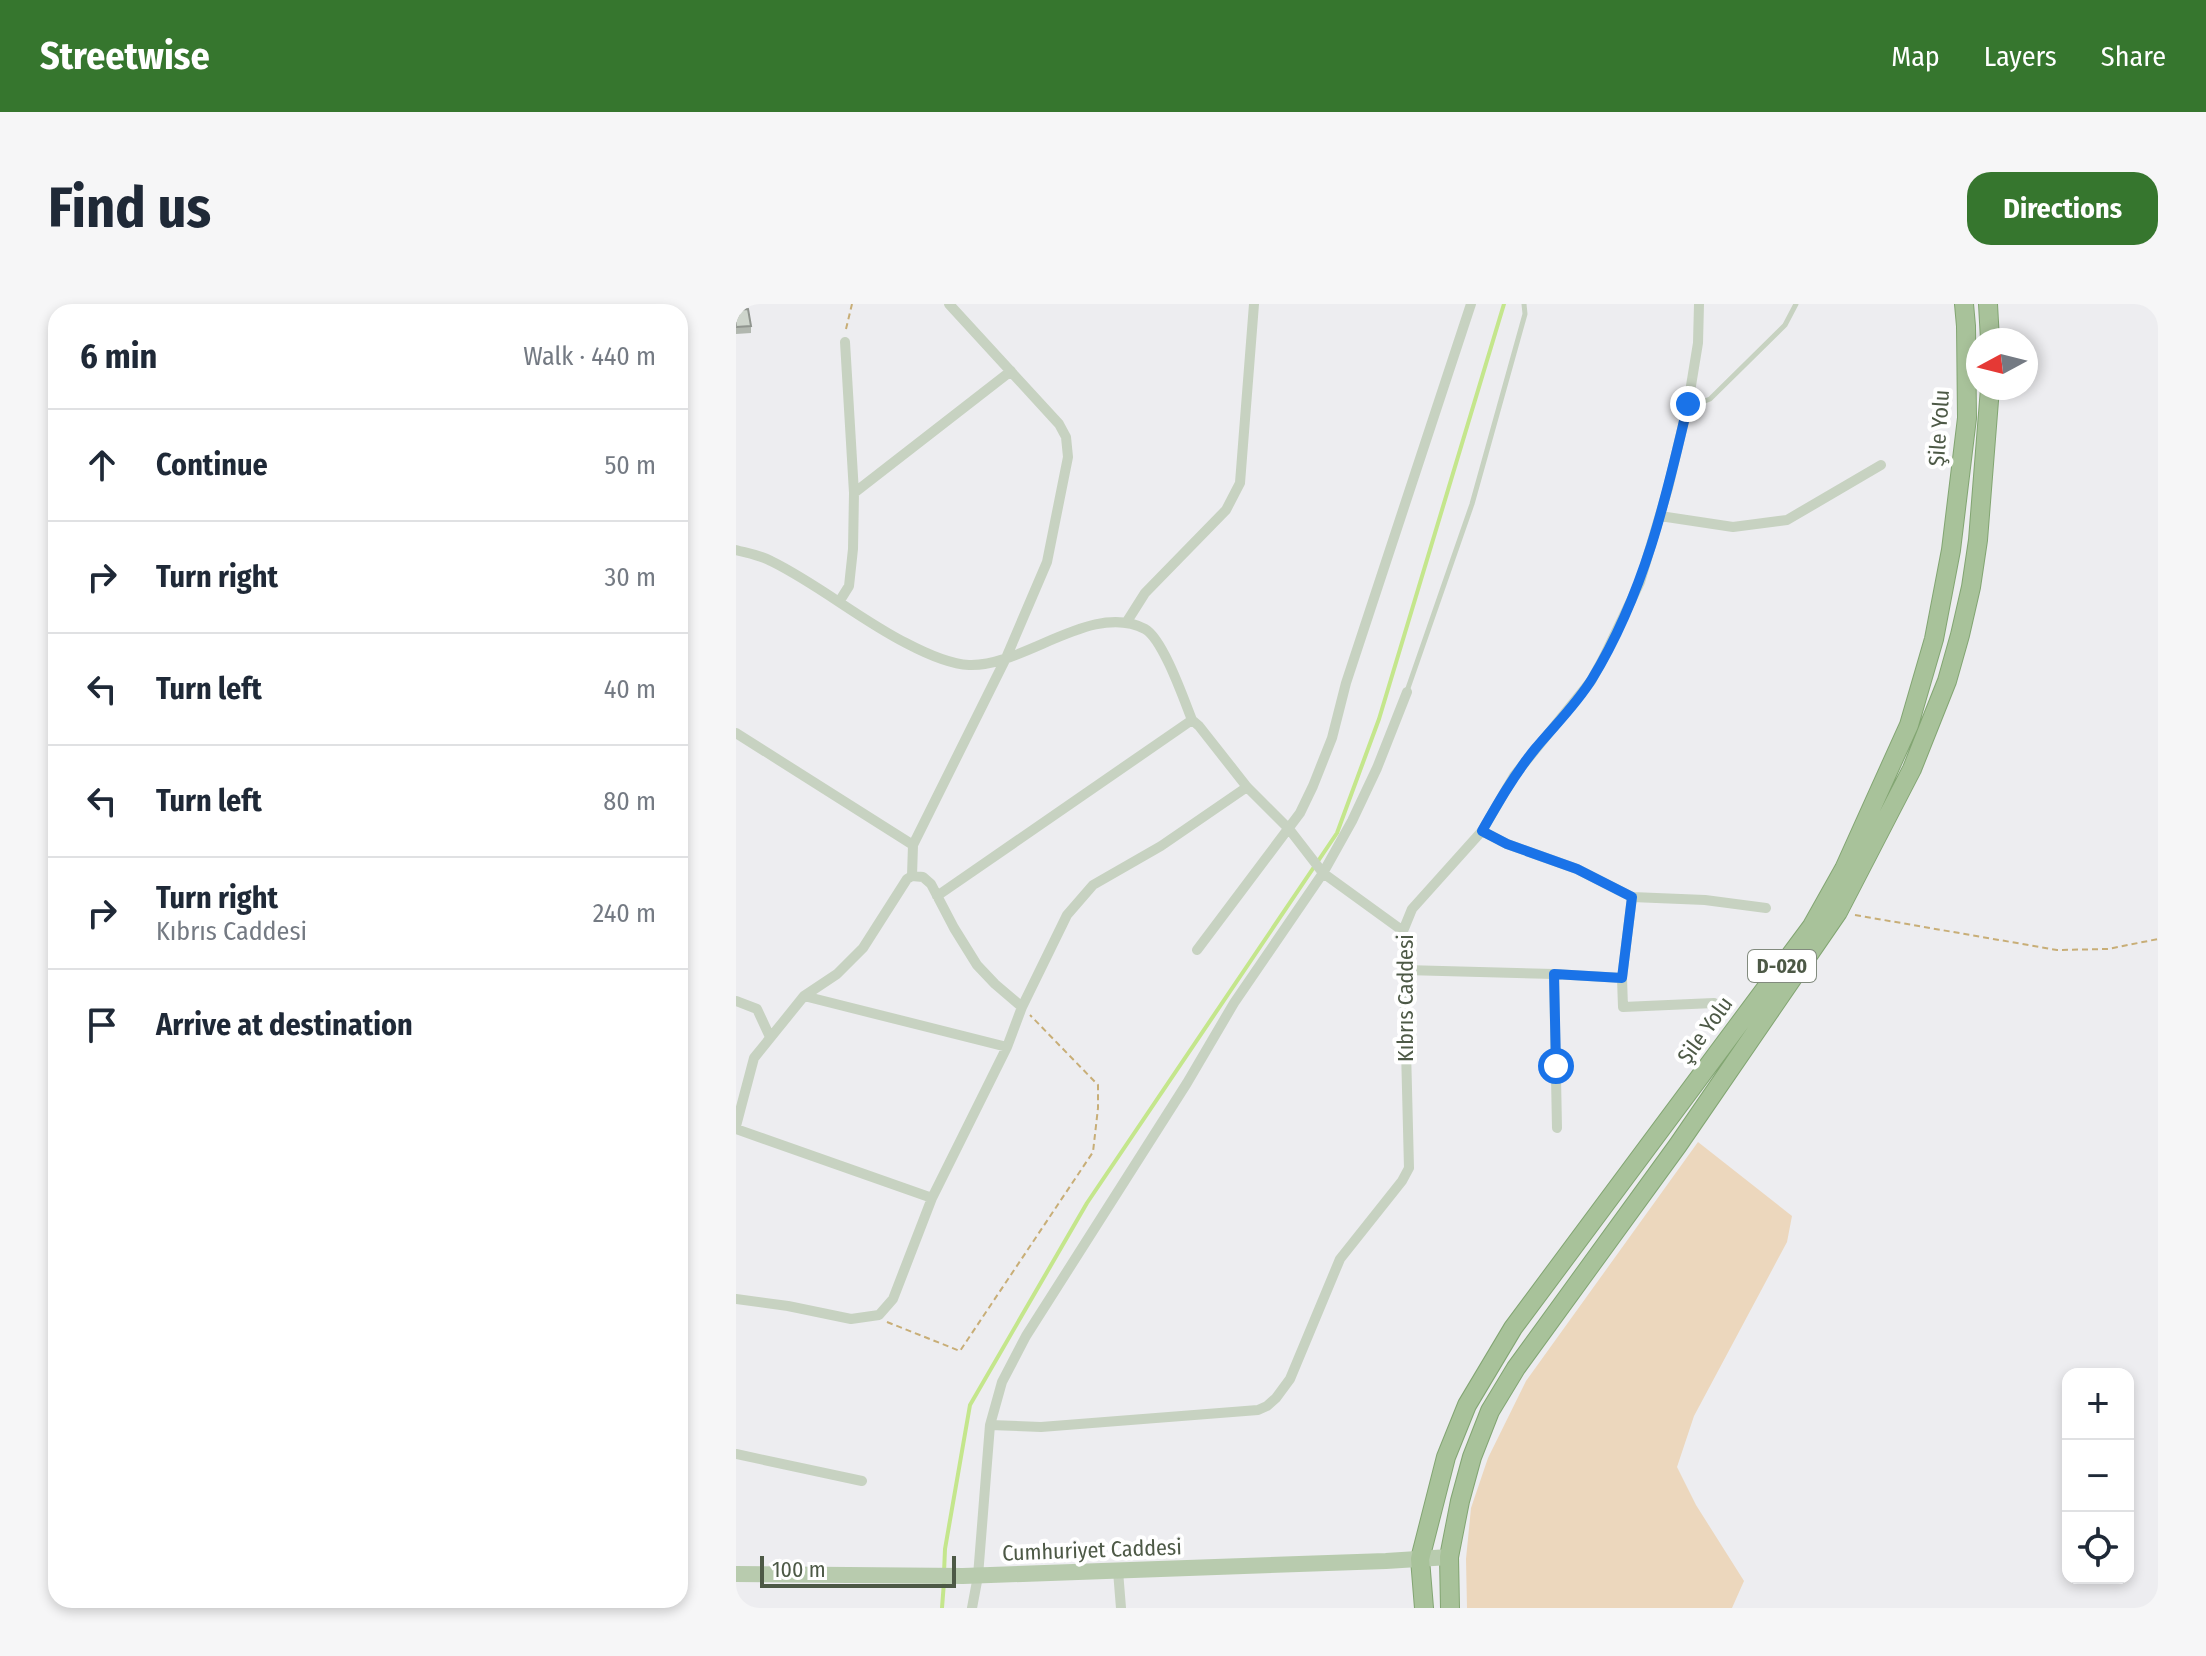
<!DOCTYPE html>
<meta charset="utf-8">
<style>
:root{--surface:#fff;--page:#f6f6f7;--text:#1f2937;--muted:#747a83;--line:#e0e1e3;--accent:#36762e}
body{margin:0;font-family:"Fira Sans Condensed",sans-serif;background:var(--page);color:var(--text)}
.controls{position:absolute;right:24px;bottom:24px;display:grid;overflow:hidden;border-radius:16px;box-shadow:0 4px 12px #0003}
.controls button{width:72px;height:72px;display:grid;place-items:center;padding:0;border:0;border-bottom:2px solid var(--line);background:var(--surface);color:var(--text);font:40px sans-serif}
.compass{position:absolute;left:1230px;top:24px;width:72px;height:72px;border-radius:50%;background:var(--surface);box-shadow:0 4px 12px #0003;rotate:263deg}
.scale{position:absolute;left:24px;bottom:20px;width:196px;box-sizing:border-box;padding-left:8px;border:4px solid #4d5946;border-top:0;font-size:22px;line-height:28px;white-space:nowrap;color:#4d5946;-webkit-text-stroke:6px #fff;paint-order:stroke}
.stop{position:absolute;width:24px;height:24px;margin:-18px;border:6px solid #1a73e8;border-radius:50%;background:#fff}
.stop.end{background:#1a73e8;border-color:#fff;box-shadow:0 2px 8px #0008}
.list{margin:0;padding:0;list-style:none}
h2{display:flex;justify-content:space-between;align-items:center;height:104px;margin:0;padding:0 32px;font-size:34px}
h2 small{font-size:26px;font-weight:400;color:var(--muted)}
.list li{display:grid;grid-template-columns:52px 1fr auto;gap:24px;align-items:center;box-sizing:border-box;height:112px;padding:0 32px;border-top:2px solid var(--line)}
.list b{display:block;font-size:30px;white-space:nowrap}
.list p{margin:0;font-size:26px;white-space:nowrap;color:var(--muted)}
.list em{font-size:26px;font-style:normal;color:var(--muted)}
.icon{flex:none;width:44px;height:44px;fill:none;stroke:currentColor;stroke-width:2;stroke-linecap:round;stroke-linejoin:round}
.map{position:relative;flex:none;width:1422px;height:1304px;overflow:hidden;border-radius:24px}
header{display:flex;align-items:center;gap:48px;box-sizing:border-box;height:112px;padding:0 40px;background:var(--accent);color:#fff}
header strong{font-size:38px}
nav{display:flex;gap:44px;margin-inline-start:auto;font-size:28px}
.intro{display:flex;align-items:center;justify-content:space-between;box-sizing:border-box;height:192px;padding:0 48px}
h1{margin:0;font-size:56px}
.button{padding:20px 36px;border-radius:24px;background:var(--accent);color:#fff;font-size:28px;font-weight:700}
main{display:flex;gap:48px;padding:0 48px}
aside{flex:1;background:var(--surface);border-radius:24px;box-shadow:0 4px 12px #0003}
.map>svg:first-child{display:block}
</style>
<header>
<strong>Streetwise</strong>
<nav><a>Map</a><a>Layers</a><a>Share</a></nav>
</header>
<div class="intro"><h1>Find us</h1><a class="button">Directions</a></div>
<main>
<aside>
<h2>6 min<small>Walk · 440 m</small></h2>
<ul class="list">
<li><svg class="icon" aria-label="ahead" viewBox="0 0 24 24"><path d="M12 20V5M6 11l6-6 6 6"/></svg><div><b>Continue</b></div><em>50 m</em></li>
<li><svg class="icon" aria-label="right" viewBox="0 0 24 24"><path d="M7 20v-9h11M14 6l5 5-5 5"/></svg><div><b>Turn right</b></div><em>30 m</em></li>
<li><svg class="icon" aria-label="left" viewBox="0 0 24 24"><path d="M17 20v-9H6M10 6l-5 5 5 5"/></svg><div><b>Turn left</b></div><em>40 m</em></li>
<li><svg class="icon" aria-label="left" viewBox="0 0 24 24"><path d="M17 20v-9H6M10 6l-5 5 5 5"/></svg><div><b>Turn left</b></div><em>80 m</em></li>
<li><svg class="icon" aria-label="right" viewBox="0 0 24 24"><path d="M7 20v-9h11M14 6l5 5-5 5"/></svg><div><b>Turn right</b><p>Kıbrıs Caddesi</p></div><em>240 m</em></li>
<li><svg class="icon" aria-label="arrive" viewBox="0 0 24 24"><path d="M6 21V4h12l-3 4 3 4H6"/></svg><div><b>Arrive at destination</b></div></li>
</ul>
</aside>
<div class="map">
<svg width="1422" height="1304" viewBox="0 0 1422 1304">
<rect width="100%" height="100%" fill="#ededf0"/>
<path fill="#ecd7bd" d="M962 838 1056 912 1051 938 958 1112 941 1163 960 1201 1008 1277 996 1304H731L730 1255 735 1204 752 1154 790 1077Z"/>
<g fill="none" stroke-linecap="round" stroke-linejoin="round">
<path stroke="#c4e68c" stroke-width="4" d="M208 1269 209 1245 234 1101 351 899 601 529 643 415 768 0
M206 1304 208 1278"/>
<defs>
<path id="trunk" d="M1252 0 1254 36
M688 1304 684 1255 710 1153 731 1101 777 1024 1076 622 1108 565 1173 421 1198 335 1215 246 1231 114 1230 22 1228 0
M714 1304 713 1253 724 1197 736 1153 754 1107 780 1064 942 841 1102 608 1176 465 1211 377 1224 331 1235 283 1242 236 1254 84"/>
</defs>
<use href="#trunk" stroke="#82a572" stroke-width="20"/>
<path stroke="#c8ae77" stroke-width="2" stroke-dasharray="6 4" stroke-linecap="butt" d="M110 25 116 0
M1119 611 1321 646 1372 645 1422 635
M151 1018 224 1047 357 848 362 804V781L294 711"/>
<path stroke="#c7d2c1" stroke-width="5" d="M953 100H961L974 95 1049 21 1060 0
M671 387 736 200 789 10 788 0"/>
<path stroke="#c7d2c1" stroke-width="10" d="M118 189 275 67
M924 212 997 223 1051 216 1145 161
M0 246C11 249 24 251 35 257 82 280 123 315 170 339 189 349 212 360 233 361 288 363 356 297 409 325 427 335 448 396 456 416L463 422 511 483 553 525 587 569 667 627
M103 298 113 282 117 245 118 189 109 38
M390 319 409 289 490 206 504 179 518 0
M0 429 177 541
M746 527 771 540 841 565 896 593 969 596 1030 604
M176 572 187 573 195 580 218 624 241 661 259 680 286 703
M201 592 456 416
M896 593 886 674 887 703 978 699
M461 646 564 509 577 482 596 434 610 379 735 0
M669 666 818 670 886 674
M818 670 821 824
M68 692 271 743
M0 697 21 705 34 733
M0 822 18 754 68 692 101 670 127 644 171 575 176 572 177 541 270 354 311 258 332 153 330 133 323 120 213 0
M0 825 196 894
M0 995 52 1002 115 1015 143 1011 157 995 196 894 271 743 286 703 331 611 357 581 425 542 511 483
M254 1121 305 1123 522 1106 531 1102 540 1094 554 1075 604 955 666 877 673 864 667 627 676 605 746 527 778 472 855 377 867 355 904 278 932 184 952 100 962 39 963 0
M0 1150 126 1177
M382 1267 385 1304
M236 1304 242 1272 254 1121 266 1078 290 1032 451 779 498 699 587 569 616 517 641 464 671 388"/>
<path stroke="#b8cbae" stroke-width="16" d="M0 1270 227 1272 650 1257 713 1253"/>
<use href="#trunk" stroke="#a8c29a" stroke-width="18"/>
</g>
<path fill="#b1b7af" d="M0 6 15 22V29L0 30Z"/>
<path fill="#ced5cc" stroke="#90958f" stroke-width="2" d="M12 5 15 22 0 23V6Z"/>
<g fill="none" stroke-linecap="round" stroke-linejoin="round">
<path stroke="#1a73e8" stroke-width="10" d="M820 762 818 670 886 674 896 593 841 565 771 540 746 527C762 499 778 471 799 445 818 422 840 401 856 375 908 290 930 195 952 100"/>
</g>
<g text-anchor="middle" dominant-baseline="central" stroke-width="8" stroke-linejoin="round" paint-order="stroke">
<rect fill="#fff" stroke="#828b7e" stroke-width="2" x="1012" y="646" width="68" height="32" rx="6"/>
<g font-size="20" font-weight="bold" fill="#4d5946">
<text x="1046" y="662">D-020</text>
</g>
<g font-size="22" fill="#4d5946" stroke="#fff">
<text transform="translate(1203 124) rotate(-86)">Şile Yolu</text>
<text transform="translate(669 694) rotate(-90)">Kıbrıs Caddesi</text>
<text transform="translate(969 726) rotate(-54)">Şile Yolu</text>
<text transform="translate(356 1246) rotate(-2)">Cumhuriyet Caddesi</text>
</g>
</g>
</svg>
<div class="controls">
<button>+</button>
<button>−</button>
<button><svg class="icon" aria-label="locate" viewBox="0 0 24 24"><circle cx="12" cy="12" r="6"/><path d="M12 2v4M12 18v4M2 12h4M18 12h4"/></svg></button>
</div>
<svg class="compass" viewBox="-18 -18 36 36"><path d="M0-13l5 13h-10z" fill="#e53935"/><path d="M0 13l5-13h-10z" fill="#747a83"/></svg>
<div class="scale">100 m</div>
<div class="stop" style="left:820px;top:762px"></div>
<div class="stop end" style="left:952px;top:100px"></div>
</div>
</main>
